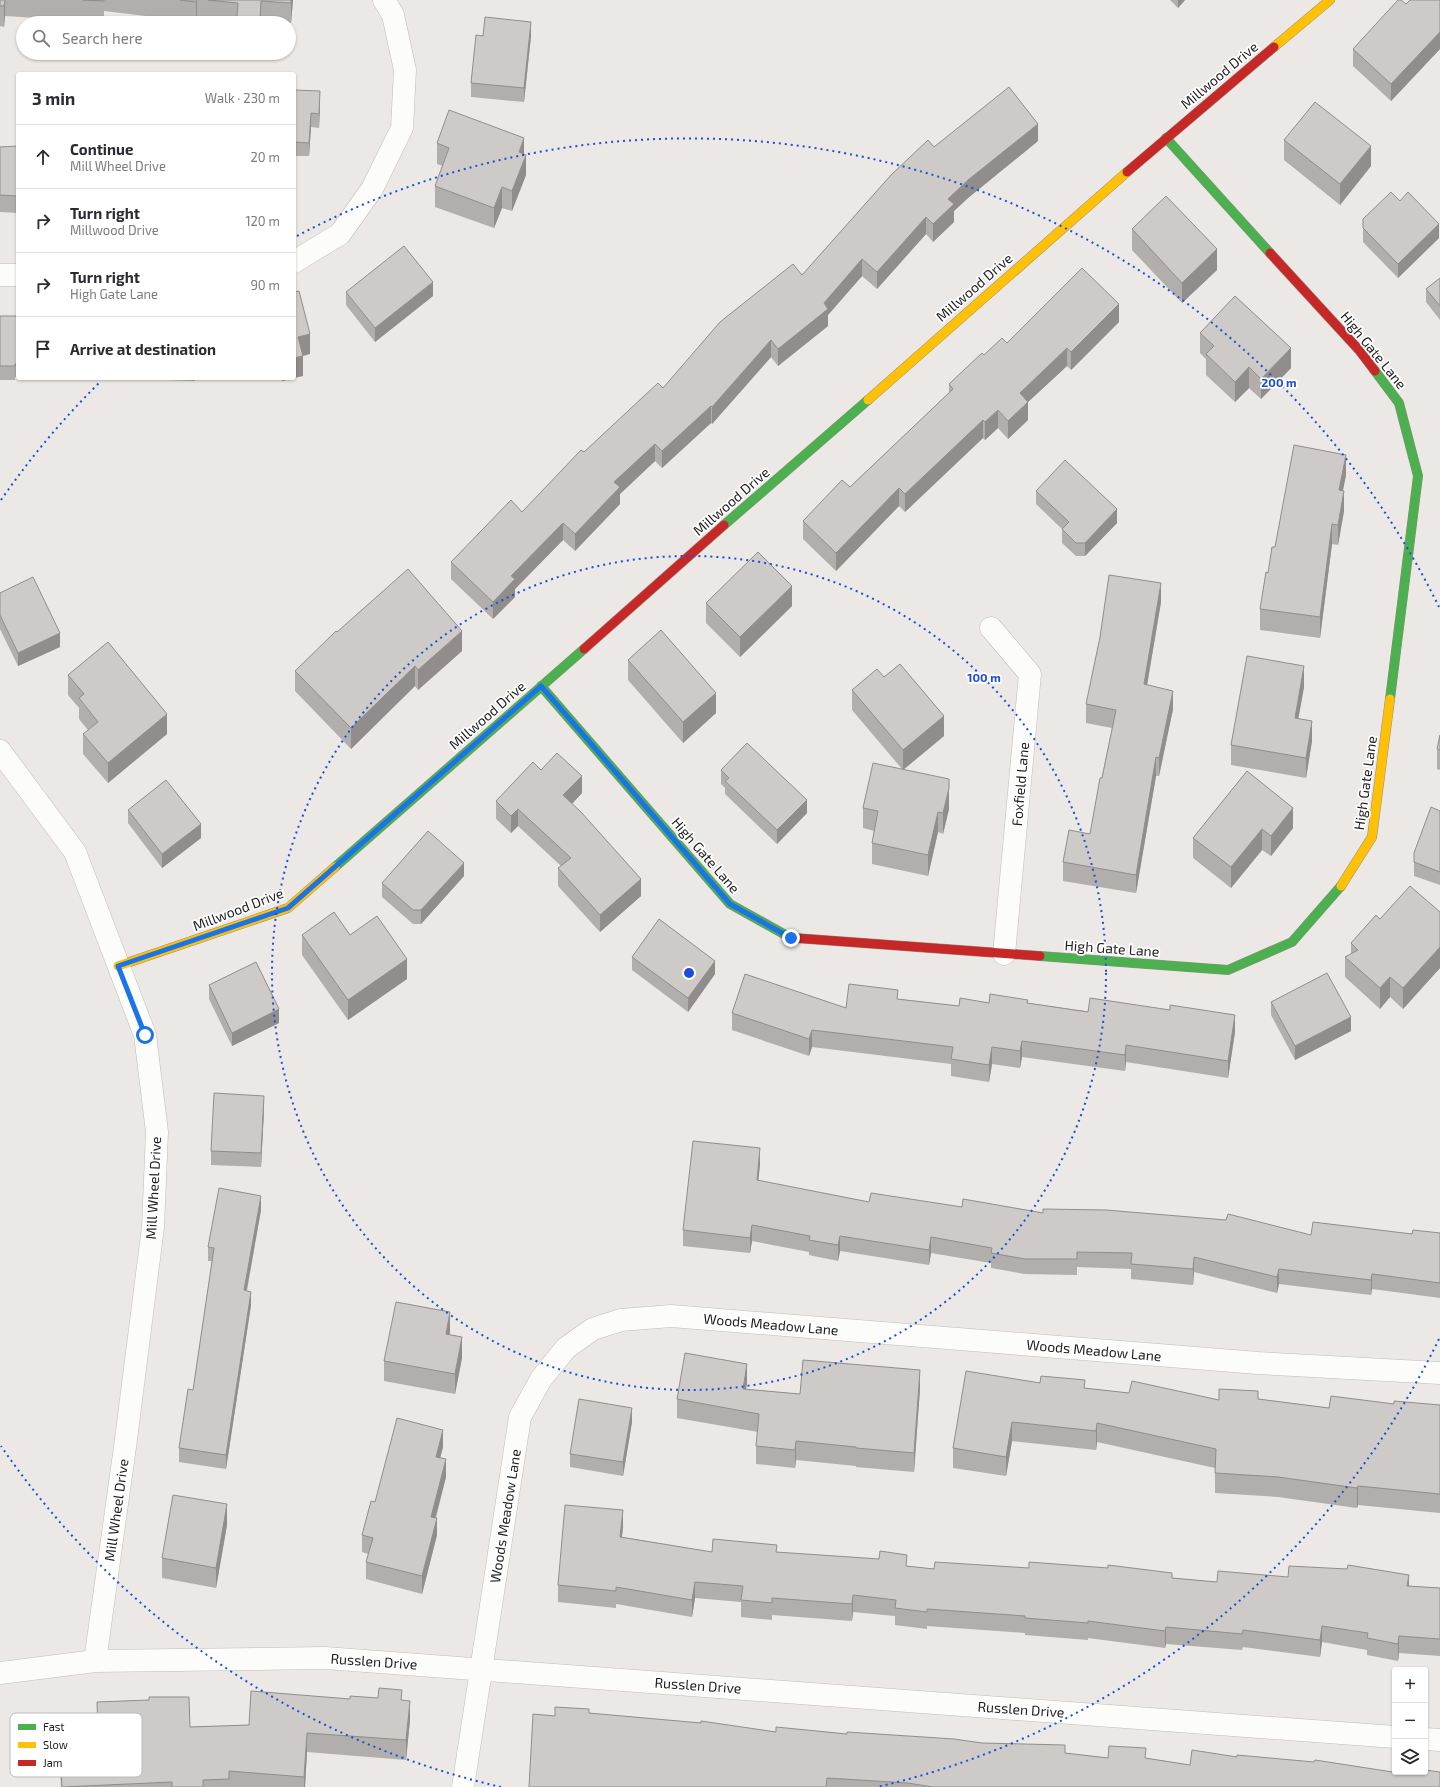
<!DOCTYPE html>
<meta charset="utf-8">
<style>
:root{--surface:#fff;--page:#f7f7f7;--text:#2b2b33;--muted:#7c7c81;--line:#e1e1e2}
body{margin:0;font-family:"Exo 2",sans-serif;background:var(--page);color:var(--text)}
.controls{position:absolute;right:12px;bottom:12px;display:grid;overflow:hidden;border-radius:4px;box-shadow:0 1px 3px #0004}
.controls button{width:36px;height:36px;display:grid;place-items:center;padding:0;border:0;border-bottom:1px solid var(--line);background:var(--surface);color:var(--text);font:20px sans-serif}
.stop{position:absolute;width:12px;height:12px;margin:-9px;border:3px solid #1a73e8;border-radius:50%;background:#fff}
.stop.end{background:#1a73e8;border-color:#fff;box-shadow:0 1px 4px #0008}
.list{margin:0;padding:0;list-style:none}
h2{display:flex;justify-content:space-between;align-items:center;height:52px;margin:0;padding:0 16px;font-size:17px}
h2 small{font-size:13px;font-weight:400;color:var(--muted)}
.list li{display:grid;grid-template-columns:26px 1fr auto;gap:12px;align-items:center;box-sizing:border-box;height:64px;padding:0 16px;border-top:1px solid var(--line)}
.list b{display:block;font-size:15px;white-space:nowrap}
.list p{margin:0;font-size:13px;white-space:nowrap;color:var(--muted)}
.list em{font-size:13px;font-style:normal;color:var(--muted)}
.icon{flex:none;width:22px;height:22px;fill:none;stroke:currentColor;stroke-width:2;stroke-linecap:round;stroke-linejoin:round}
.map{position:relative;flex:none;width:1440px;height:1787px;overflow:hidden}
.search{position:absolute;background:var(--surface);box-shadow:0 1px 3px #0004;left:16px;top:16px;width:280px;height:44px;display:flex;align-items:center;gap:10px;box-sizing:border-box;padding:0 14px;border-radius:22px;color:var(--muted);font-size:15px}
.panel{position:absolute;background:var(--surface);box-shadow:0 1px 3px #0004;left:16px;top:72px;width:280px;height:308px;border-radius:4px}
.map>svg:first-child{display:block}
</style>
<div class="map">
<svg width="1440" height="1787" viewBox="0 0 1440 1787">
<rect width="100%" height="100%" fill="#ebe8e5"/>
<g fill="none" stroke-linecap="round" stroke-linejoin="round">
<defs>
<path id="street" d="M294 262 340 234 372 189 402 128 405 70 393 15 384 0
M0 275H18
M991 628 1030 674 1004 954
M0 751 75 852 145 1035 157 1132 153 1227 125 1447 95 1661
M0 1673 95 1661 325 1658 1395 1737
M1425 1739 1440 1740
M463 1787 520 1417 541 1379 566 1348 593 1329 621 1320 671 1316 1258 1363 1440 1373"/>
<path id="fast" d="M1166 138 1270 253
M1375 371 1399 403 1418 476 1390 699
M724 525 868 400
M541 686 730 904 791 938H795
M335 867 584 649
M1040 956 1228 970 1292 942 1341 886"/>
<path id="slow" d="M1274 47 1330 0
M868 400 1127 172
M1341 886 1372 837 1390 699
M118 966 288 908 335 867"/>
<path id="jam" d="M1127 172 1274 47
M1270 253 1359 350 1375 371
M584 649 724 525
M795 938 1040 956"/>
</defs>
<use href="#street" stroke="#bebdbc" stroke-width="23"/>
<use href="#fast" stroke="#94907f" stroke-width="10"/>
<use href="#slow" stroke="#94907f" stroke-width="10"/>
<use href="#jam" stroke="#94907f" stroke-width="10"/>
<use href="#street" stroke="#fcfcfb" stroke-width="22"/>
<use href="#fast" stroke="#4caf50" stroke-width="9"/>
<use href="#slow" stroke="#ffc107" stroke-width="9"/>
<use href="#jam" stroke="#c62828" stroke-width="9"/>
</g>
<path fill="#b1aeac" d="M0 0H293L291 23 261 21V23H231L197 19 196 22 104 11V22L5 16 4 27 0 26Z
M1170 0H1185L1178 8Z
M1440 0V49L1391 101 1353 66V49L1406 4Z
M483 36H531L524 102 471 97V83Z
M294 90 320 105 319 128 311 127 309 156H294Z
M1284 140 1371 166 1340 205 1284 160Z
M1038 141 968 198 954 211V222L933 242 926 234 877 289 862 276 828 315V326L778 366 771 357 712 424 711 423 662 468 655 461 620 494V504L575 551 563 540 515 589V597L493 619 451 579V562L522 512 584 452 802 275 934 147Z
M437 143 524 154 526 175 512 211 502 208 494 228 435 207V186L443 166 437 164Z
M18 146V213L0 212V147Z
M1400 201 1439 238 1398 278 1363 242V219Z
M1132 229 1217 270 1182 303 1132 250Z
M1440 278V320L1426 302V289Z
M346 292 433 296 375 342 346 305Z
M0 316H18V377H15V380H0Z
M1119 322 1071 370 1067 366 1028 402V420L1008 439 998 428 985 440 983 438 905 512 899 506 836 571 803 539V521L850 487 949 393V384L984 355 1007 343Z
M1200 333 1291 368 1261 399 1249 388 1235 402 1206 375V359L1200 353Z
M109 378H195V381Z
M1346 475 1343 490 1344 511 1338 545 1332 544 1320 638 1260 630V609L1268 573 1275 547Z
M1036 491 1117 523 1085 556H1076L1062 543V529L1036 504Z
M0 593 60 647 18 666 0 629Z
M1161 602 1147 685 1173 709 1159 776H1156L1136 893 1063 881V862L1090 834 1112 728 1086 723V704Z
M706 603 792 606 740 657 706 623Z
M337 632 462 651 418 690 415 686 351 749 295 691V671Z
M628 660 716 713 683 743 628 680Z
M68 675 167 734 108 783 83 754V734L88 730 79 719V708L68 695Z
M884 677 944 736 904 769 949 809 943 834 938 832 928 876 872 864V843L874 831 863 828V808L902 769 852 710V690Z
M1304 687 1298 718 1312 741 1306 778 1231 765V745Z
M1440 735V770L1437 769V749Z
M541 770 582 793 572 804 641 896 600 932 558 886V868L561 866 518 826 511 833 496 819V801Z
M721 770 807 813 777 844 725 794V788L721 784Z
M1247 771 1293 828 1271 856 1262 850 1231 888 1193 858V838Z
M128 810 201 838 162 868 128 823Z
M1440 811V885L1414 876V853Z
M464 876 421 924H413L382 897V883Z
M1440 912V968L1403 1009 1390 997 1380 1009 1345 977V957L1351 954V943L1380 919Z
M302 935H350L407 979 348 1020 302 955Z
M632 957 715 974 688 1012 632 970Z
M209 985 279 1023 232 1046 209 999Z
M898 999 959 1006 989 1003H1028L1235 1032 1228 1078 1126 1062 1125 1071 1022 1057 1020 1068 992 1064 989 1082 951 1076V1064L812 1047 809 1056 732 1030V1013L846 1008Z
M1271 1002 1351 1031 1295 1060 1271 1015Z
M264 1110 261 1167 211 1165V1151Z
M760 1164 758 1181 869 1202 962 1207 1043 1213 1311 1235 1440 1233V1298L1372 1289 1371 1295 1279 1284 1277 1293 1194 1272 1193 1285 1131 1279V1269L1077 1267V1275L1025 1274 991 1268V1263L931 1253 929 1265 840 1251 838 1261 809 1255V1252L752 1241 750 1253 683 1246V1230Z
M261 1210 247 1291 251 1305 226 1469 179 1462V1448L193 1390 212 1261H208V1247Z
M450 1332V1335L462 1358 455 1394 384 1381V1361Z
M747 1383 746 1389 800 1394 920 1389 914 1472 856 1467V1466L796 1460 795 1468 756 1464V1446L758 1432 677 1418V1399Z
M1040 1383 1129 1393 1219 1400 1258 1399 1329 1408 1394 1404 1440 1405V1513L1358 1505 1357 1508 1278 1497 1215 1493V1468L1097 1442 1096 1450 1012 1441 1006 1476 953 1468V1448Z
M632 1422 623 1476 570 1467V1454Z
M443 1447 440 1458 446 1477 436 1518 437 1535 422 1594 366 1579V1562L368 1554 362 1552V1535L375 1502Z
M227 1525 216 1588 162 1578V1558Z
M623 1527 622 1537 712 1552H777L934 1569 1172 1578 1217 1582 1288 1577 1440 1588V1656L1399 1653 1398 1661 1367 1655V1650L1322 1642 1320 1657 1243 1647 1242 1650 1166 1644 1165 1648 1088 1638V1640L1025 1635V1633L927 1626V1629L895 1625V1616L853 1612 852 1621 772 1615V1620L741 1617V1602L695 1598 692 1617 616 1604V1608L558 1602V1585Z
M350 1699 402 1700 410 1720 406 1760 307 1752 305 1787H61L59 1754V1734L97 1732V1702L190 1727 249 1725Z
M589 1713 776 1732 847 1734 982 1743 1065 1753 1108 1758H1146L1190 1765 1237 1757 1399 1773 1440 1787H529L555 1716Z"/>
<path fill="#908d8c" d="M5 0V16L4 27V6Z
M197 0V19L196 22V2Z
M291 0H293L291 23Z
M1178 0H1185L1178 8Z
M261 1V23H260Z
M531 22V36L524 102V88Z
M1440 32V49L1391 101V84Z
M320 91V105L319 128V114Z
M311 113V127L309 156V143Z
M1038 124V141L968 198 954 211V222L933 242V224L948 199 968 180Z
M524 138V158L519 152Z
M1371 146V166L1340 205V184Z
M526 155V175L512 211V191Z
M502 187V208L494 228V208Z
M926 217V234L877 289V272Z
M1439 224V238L1398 278V264Z
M1217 249V270L1182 303V283Z
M862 259V276L828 315V326L778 366V349L824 303Z
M433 282V296L375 342V328Z
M1119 304V322L1071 370V352Z
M310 334V354L303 356V376L282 381V378H294V358L298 337Z
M771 340V357L712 424V407Z
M1067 348V366L1028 402V420L1008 439V421L1020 393Z
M1291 348V368L1261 399V379Z
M1249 367V388L1235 402V382Z
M711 406V423L662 468V451Z
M998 410V428L985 440V422Z
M983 420V438L905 512V494Z
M655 444V461L620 494V504L575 551V534L614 482Z
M1346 455V475L1339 510V490Z
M899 488V506L836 571V553Z
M1344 491V511L1338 545V525Z
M1117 509V523L1085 556V543Z
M563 523V540L515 589V597L493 619V602L511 576Z
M1332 524V544L1320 638V617Z
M1161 583V602L1144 703V684Z
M792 586V606L740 657V637Z
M462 631V651L418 690V670Z
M60 633V647L18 666V653Z
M415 666V686L351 749V728Z
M1304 666V687L1295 738V718Z
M1173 691V709L1159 776V758Z
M716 693V713L683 743V722Z
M167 714V734L108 783V763Z
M944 716V736L903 770V750Z
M1312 721V741L1306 778V758Z
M1156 757V776L1136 893V875Z
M582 776V793L563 813V795Z
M949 788V809L943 834V813Z
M807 800V813L777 844V830Z
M1293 808V828L1271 856V836Z
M518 809V826L511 833V816Z
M938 812V832L928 876V855Z
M201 824V838L162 868V854Z
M1262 829V850L1231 888V867Z
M464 863V876L421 924V910Z
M641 879V896L600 932V915Z
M1440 947V968L1403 1009V988Z
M407 959V979L348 1020V1000Z
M715 961V974L688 1012V998Z
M1390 977V997L1380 1009V988Z
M279 1009V1023L232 1046V1033Z
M1235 1015V1032L1228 1078V1061Z
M1351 1017V1031L1295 1060V1046Z
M812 1030V1047L809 1056V1039Z
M1022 1041V1057L1020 1068V1051Z
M1126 1045V1062L1125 1071V1055Z
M992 1047V1064L989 1082V1065Z
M264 1096V1110L261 1167V1153Z
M760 1148V1164L757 1196V1180Z
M261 1196V1210L244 1304V1290Z
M752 1225V1241L750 1253V1238Z
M840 1236V1251L838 1261V1245Z
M931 1237V1253L929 1265V1250Z
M1194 1257V1272L1193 1285V1269Z
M1279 1269V1284L1277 1293V1277Z
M1372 1274V1289L1371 1295V1280Z
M251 1292V1305L226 1469V1455Z
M450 1312V1332L446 1355V1334Z
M462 1337V1358L455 1394V1374Z
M747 1364V1383L743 1407V1389Z
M920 1370V1389L914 1472V1453Z
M632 1408V1422L623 1476V1462Z
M1012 1422V1441L1006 1476V1457Z
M1097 1423V1442L1096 1450V1431Z
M443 1430V1447L436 1474V1457Z
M796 1441V1460L795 1468V1450Z
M446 1459V1477L431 1534V1517Z
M1358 1486V1505L1357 1508V1488Z
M227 1504V1525L216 1588V1568Z
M623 1510V1527L620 1553V1537Z
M437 1518V1535L422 1594V1576Z
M1409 1575V1592L1407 1586Z
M695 1582V1598L692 1617V1600Z
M853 1595V1612L852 1621V1604Z
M1322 1626V1642L1320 1657V1640Z
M1166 1627V1644L1165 1648V1631Z
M1399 1636V1653L1398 1661V1644Z
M410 1701V1720L406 1760V1740Z
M307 1733V1752L305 1787H304V1777Z"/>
<path fill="#cecac8" stroke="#908d8c" d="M0 0H5L4 6H0Z
M83 0H104V1Z
M180 0H197L196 2Z
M208 0H291V3L261 1 260 20 237 18 238 3Z
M1398 0H1401L1406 4 1410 0H1440V32L1391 84 1353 49Z
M485 17 531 22 524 88 471 83 476 35 483 36Z
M1009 87 1038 124 968 180 948 199 954 204 933 224 926 217 877 272 862 259 824 303 828 309 778 349 771 340 712 407 711 406 662 451 655 444 614 482 620 487 575 534 563 523 511 576 515 579 493 602 451 562 511 500 522 512 581 450 584 452 658 383 663 388 720 322 793 264 802 275 891 175 928 140 934 147Z
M294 90 320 91 319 114 311 113 309 143 294 142Z
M1315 102 1371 146 1340 184 1284 140Z
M449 110 524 138 519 152 526 155 512 191 502 187 494 208 435 186 449 148 437 143Z
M18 146V196L0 195V147Z
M1391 192 1400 201 1408 192 1439 224 1398 264 1363 228V219Z
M1166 196 1217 249 1182 283 1132 229Z
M404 246 433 282 375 328 346 292Z
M1082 268 1119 304 1071 352 1067 348 1020 393 1028 402 1008 421 998 410 985 422 983 420 905 494 899 488 836 553 803 521 842 480 850 487 953 389 949 384 982 353 984 355 1002 338 1007 343Z
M1440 278V306L1426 289Z
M299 291 310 334 298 337 303 356 294 358V292Z
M1235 296 1291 348 1261 379 1249 367 1235 382 1206 354 1214 346 1200 333Z
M0 316H18V364H15V366H0Z
M1294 445 1346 455 1339 490 1344 491 1338 525 1332 524 1320 617 1260 609 1266 572 1268 573 1272 547H1275Z
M1065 460 1117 509 1085 543H1076L1062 529 1069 522 1036 491Z
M758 552 792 586 740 637 706 603Z
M408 569 462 631 418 670 415 666 351 728 295 671 336 631 337 632Z
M1109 575 1161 583 1144 684 1173 691 1159 758 1156 757 1136 875 1063 862 1069 830 1090 834 1100 778H1102L1116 710 1086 704 1100 637Z
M33 577 60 633 18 653 0 615V593Z
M661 630 716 693 683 722 628 660Z
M108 642 167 714 108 763 83 734 98 722 79 698 84 694 68 675Z
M1247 656 1304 666 1295 718 1312 721 1306 758 1231 745Z
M900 664 944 716 903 750 852 690 877 669 884 677Z
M1440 735V750L1437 749Z
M747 743 807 800 777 830 725 781 729 778 721 770Z
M557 753 582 776 563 795 581 812 641 879 600 915 558 868 571 858 518 809 511 816 496 801 533 762 541 770Z
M873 763 949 779V788L943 813 938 812 928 855 872 843 878 811 863 808Z
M1247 771 1293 808 1271 836 1262 829 1231 867 1193 838Z
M166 780 201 824 162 854 128 810Z
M1431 807 1440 811V872L1414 862V853Z
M428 831 464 863 421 910H413L382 883Z
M1410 886 1440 912V947L1403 988 1390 977 1380 988 1345 957 1358 950 1351 943 1376 915 1380 919Z
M334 912 350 935 377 916 407 959 348 1000 302 935Z
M659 919 715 961 688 998 632 957Z
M256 962 279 1009 232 1033 209 985Z
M1327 973 1351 1017 1295 1046 1271 1002Z
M745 974 846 1008 849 984 898 990 897 999 959 1006 960 998 989 1003 990 994 1028 1000 1027 1003 1088 1012 1090 998 1170 1010V1005L1235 1015 1228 1061 1126 1045 1125 1055 1022 1041 1020 1051 992 1047 989 1065 951 1059 953 1047 812 1030 809 1039 732 1013Z
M214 1093 264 1096 261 1153 211 1151Z
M693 1141 760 1148 757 1180 869 1202 871 1193 962 1207 963 1199 1043 1213V1209L1106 1210 1226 1220 1228 1214 1311 1235 1313 1222 1412 1234 1413 1230 1440 1233V1283L1372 1274 1371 1280 1279 1269 1277 1277 1194 1257 1193 1269 1131 1264 1132 1253 1077 1252V1259H1025L991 1253 992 1248 931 1237 929 1250 840 1236 838 1245 809 1240 810 1236 752 1225 750 1238 683 1230Z
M219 1188 261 1196 244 1290 251 1292 226 1455 179 1448 188 1389 193 1390 214 1248 208 1247Z
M396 1302 450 1312 446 1334 462 1337 455 1374 384 1361Z
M685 1353 747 1364 743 1389 800 1394 803 1360 920 1370 914 1453 856 1448V1447L796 1441 795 1450 756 1446 759 1414 677 1399Z
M966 1371 1040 1383 1041 1376 1085 1380 1084 1388 1129 1393 1132 1381 1219 1400V1389L1258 1391V1399L1329 1408 1331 1396 1394 1404V1401L1440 1405V1494L1358 1486 1357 1488 1278 1477 1215 1473 1216 1449 1097 1423 1096 1431 1012 1422 1006 1457 953 1448Z
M579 1399 632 1408 623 1462 570 1454Z
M397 1418 443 1430 436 1457 446 1459 431 1517 437 1518 422 1576 366 1562 373 1538 362 1535 371 1501 375 1502Z
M173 1495 227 1504 216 1568 162 1558Z
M565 1505 623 1510 620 1537 712 1552 713 1539 777 1545 776 1552 879 1559 880 1551 907 1555 906 1566 934 1569 935 1562 1029 1568V1562L1108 1568V1565L1172 1573V1578L1217 1582 1218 1571 1288 1577 1289 1566 1347 1569 1348 1565 1409 1575 1407 1586 1440 1588V1639L1399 1636 1398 1644 1367 1638 1368 1633 1322 1626 1320 1640 1243 1630 1242 1634 1166 1627 1165 1631 1088 1621V1623L1025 1618V1616L927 1609V1612L895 1608 896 1600 853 1595 852 1604 772 1598V1603L741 1600 743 1586 695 1582 692 1600 616 1587V1591L558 1585Z
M379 1688 402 1690 401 1700 410 1701 406 1740 307 1733 304 1777 229 1771V1779L203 1780V1787H172V1782L62 1787 59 1734 98 1732 97 1702 149 1700V1697H189L190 1727 249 1725 251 1691 350 1699V1696L378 1698Z
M555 1707 589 1709V1713L701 1723V1721L776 1732V1727L847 1734V1732L954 1739 982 1743 1065 1745V1753L1108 1758 1109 1746 1146 1748 1145 1758 1190 1765 1192 1750 1237 1757V1755L1314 1762 1315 1760 1399 1773V1772H1425V1770L1440 1772V1787H933L908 1783 827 1778 826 1787H529L533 1714 555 1716Z"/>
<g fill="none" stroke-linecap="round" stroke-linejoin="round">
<path stroke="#1a73e8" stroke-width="5" d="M145 1035 118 966 288 908 541 686 730 904 791 938"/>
</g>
<g fill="none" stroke="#1d4ed8" stroke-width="2" stroke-dasharray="2 4">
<circle cx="689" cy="973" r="417"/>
<path d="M1439 1339A835 835 0 0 1 877 1787M501 1787A835 835 0 0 1 1 1446M1 500A835 835 0 0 1 99 383M297 236A835 835 0 0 1 1439 607"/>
</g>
<g text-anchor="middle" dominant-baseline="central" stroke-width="3.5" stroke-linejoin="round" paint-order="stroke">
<g font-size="14" fill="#1d1d1d" stroke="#fff">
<text transform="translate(1219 75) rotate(-40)">Millwood Drive</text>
<text transform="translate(974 287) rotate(-41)">Millwood Drive</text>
<text transform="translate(1374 350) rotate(51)">High Gate Lane</text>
<text transform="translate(731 501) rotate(-41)">Millwood Drive</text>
<text transform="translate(487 715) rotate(-41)">Millwood Drive</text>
<text transform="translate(1365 783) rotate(-82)">High Gate Lane</text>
<text transform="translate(1020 784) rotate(-85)">Foxfield Lane</text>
<text transform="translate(706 855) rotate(49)">High Gate Lane</text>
<text transform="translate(238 909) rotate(-21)">Millwood Drive</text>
<text transform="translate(1112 948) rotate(4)">High Gate Lane</text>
<text transform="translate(153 1188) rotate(-87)">Mill Wheel Drive</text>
<text transform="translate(771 1324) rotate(5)">Woods Meadow Lane</text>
<text transform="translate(1094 1350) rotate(5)">Woods Meadow Lane</text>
<text transform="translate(116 1510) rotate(-82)">Mill Wheel Drive</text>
<text transform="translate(505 1516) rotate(-81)">Woods Meadow Lane</text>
<text transform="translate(374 1661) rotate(4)">Russlen Drive</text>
<text transform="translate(698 1685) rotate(4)">Russlen Drive</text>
<text transform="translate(1021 1709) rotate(4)">Russlen Drive</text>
</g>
</g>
<rect x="10" y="1713" width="132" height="64" rx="6" fill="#fff" stroke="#bbb" stroke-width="1"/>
<rect x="18" y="1724" width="18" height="6" fill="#4caf50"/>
<rect x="18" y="1742" width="18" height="6" fill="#ffc107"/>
<rect x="18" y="1760" width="18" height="6" fill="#c62828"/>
<g font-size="11" fill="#1d1d1d">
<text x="43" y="1731">Fast</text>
<text x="43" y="1749">Slow</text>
<text x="43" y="1767">Jam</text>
</g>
<circle cx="689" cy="973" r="6" fill="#1d4ed8" stroke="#fff" stroke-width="2"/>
<g font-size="12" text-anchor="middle" font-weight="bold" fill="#1d4ed8" stroke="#fff" stroke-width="3.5" stroke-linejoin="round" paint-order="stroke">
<text x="1279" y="387">200 m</text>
<text x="984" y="682">100 m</text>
</g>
</svg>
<div class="controls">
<button>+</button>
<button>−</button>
<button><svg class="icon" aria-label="layers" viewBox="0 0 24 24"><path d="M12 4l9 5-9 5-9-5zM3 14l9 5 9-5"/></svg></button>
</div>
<div class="stop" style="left:145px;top:1035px"></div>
<div class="stop end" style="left:791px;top:938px"></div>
<div class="search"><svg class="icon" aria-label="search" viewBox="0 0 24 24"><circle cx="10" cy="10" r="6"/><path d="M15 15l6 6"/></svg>Search here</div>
<section class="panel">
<h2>3 min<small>Walk · 230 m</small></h2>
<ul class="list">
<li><svg class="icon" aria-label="ahead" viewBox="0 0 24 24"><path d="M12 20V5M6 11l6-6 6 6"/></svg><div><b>Continue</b><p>Mill Wheel Drive</p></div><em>20 m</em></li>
<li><svg class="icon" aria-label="right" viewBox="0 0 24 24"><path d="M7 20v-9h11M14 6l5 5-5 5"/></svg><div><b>Turn right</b><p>Millwood Drive</p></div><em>120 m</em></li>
<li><svg class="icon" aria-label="right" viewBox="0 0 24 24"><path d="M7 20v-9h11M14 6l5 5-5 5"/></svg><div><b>Turn right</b><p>High Gate Lane</p></div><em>90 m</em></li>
<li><svg class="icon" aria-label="arrive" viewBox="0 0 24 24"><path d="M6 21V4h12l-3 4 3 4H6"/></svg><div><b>Arrive at destination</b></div></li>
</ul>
</section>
</div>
